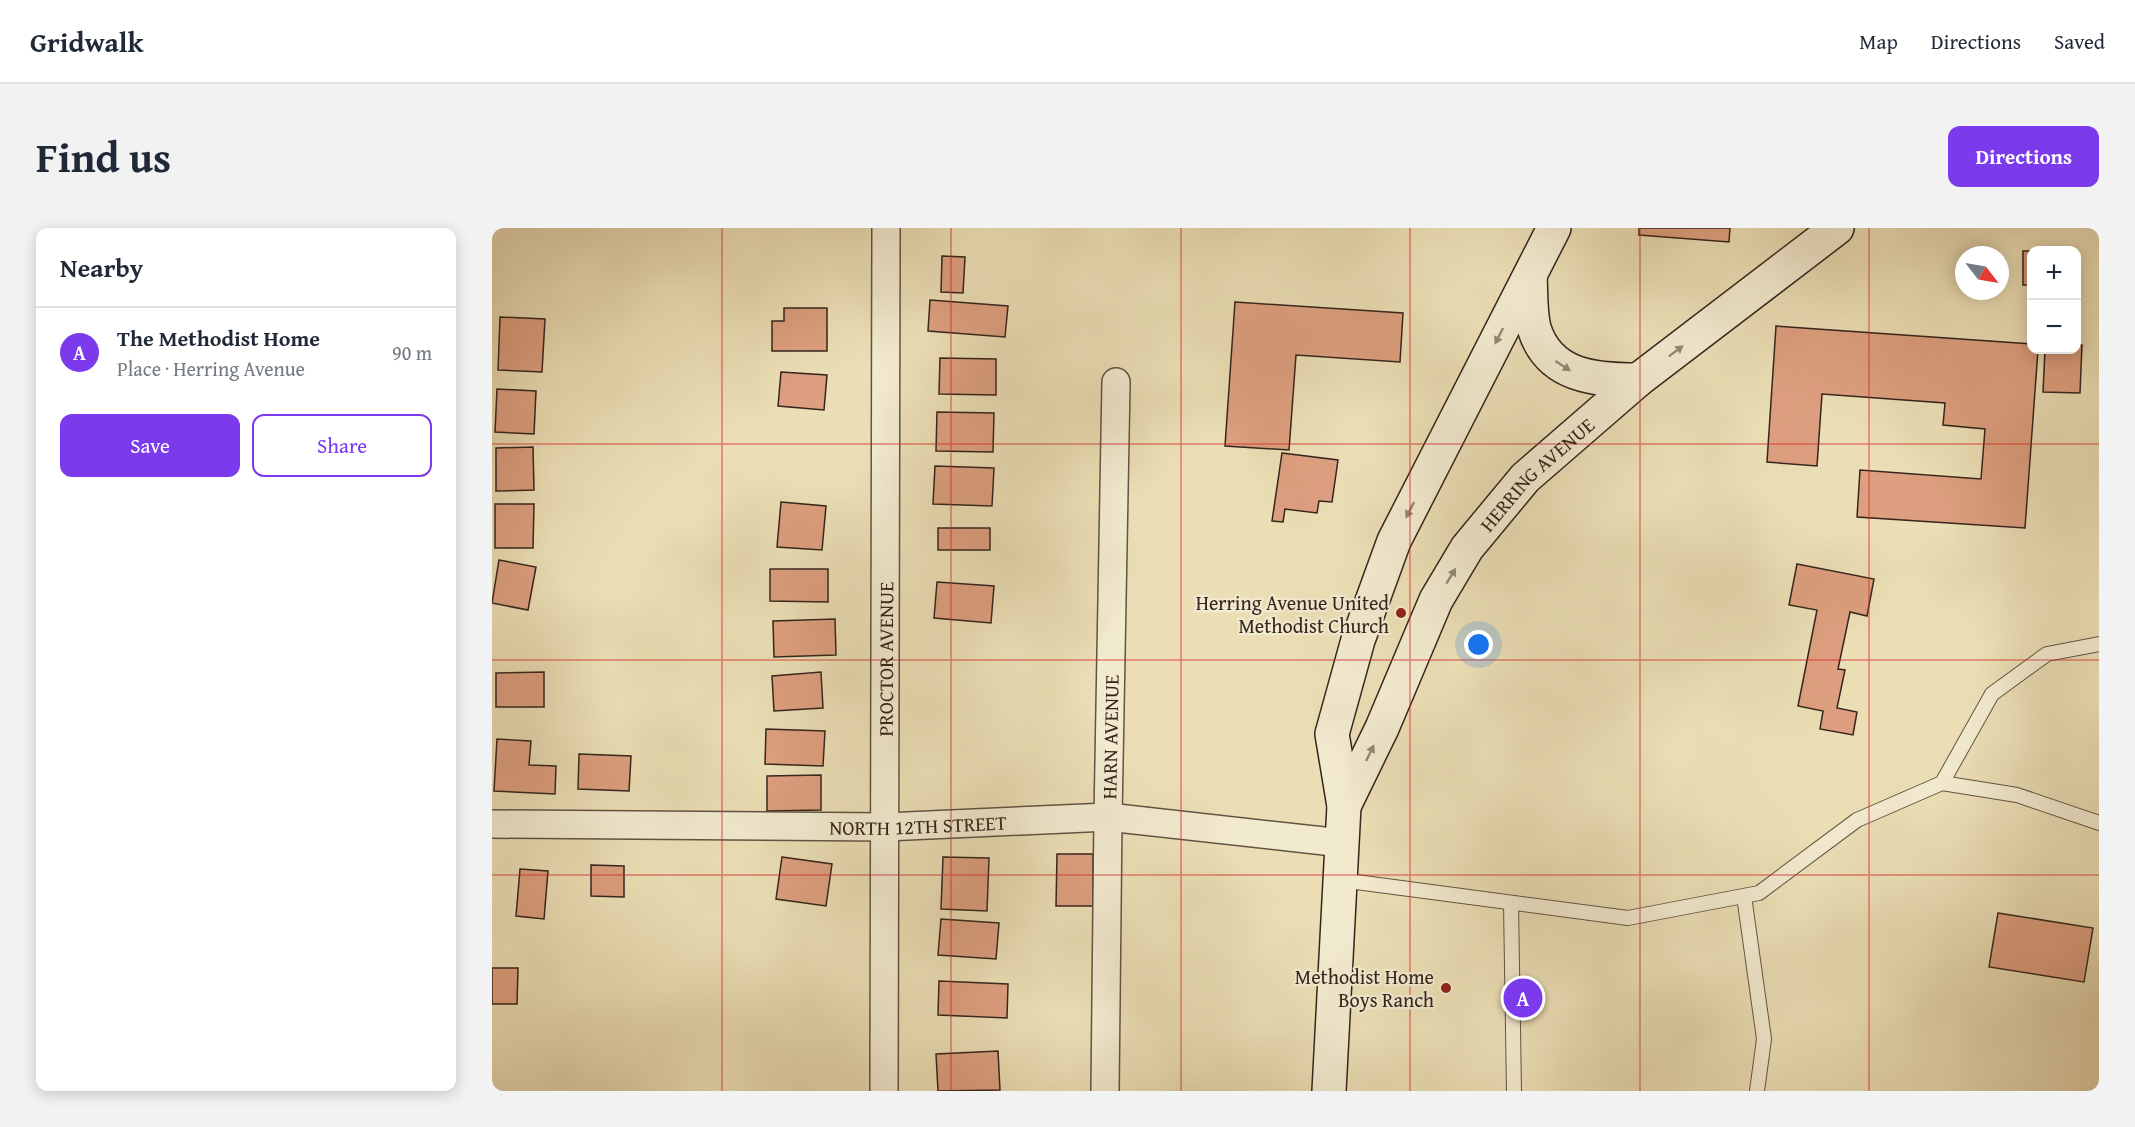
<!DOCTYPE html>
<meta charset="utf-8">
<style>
:root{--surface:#fff;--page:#f2f2f3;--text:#1f2937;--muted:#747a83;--line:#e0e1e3;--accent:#7c3aed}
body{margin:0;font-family:"Gentium Book Plus",serif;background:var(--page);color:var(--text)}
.controls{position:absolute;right:18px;top:18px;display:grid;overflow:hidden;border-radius:12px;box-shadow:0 3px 15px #0003}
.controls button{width:54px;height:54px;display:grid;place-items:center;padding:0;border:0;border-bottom:2px solid var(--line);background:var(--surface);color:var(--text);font:30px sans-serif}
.compass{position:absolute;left:1463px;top:18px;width:54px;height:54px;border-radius:50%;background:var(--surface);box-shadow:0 3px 15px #0003;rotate:121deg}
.you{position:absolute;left:987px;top:417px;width:21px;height:21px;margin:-15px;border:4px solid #fff;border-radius:50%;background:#1a73e8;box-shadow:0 0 0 9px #1a73e833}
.badge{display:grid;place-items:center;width:39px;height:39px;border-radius:50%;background:var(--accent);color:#fff;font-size:20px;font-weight:700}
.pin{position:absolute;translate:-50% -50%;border:3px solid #fff;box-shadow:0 2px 6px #0006}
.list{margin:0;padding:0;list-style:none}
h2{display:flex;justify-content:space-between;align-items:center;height:78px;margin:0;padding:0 24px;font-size:26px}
h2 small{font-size:20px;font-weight:400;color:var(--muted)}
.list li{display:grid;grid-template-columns:39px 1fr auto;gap:18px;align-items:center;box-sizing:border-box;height:90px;padding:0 24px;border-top:2px solid var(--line)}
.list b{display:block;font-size:22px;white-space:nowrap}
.list p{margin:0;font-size:20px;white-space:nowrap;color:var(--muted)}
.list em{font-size:20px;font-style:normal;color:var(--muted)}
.actions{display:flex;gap:12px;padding:18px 24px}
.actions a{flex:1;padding:14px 0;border:2px solid var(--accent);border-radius:12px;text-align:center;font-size:21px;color:var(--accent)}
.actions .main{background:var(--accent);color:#fff}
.map{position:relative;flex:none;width:1607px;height:863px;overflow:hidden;border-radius:12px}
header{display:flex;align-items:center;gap:36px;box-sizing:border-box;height:84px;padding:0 30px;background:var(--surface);border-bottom:2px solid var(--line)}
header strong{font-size:28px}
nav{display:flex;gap:33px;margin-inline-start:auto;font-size:21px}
.intro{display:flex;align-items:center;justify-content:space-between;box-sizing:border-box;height:144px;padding:0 36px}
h1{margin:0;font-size:42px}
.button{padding:15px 27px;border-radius:12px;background:var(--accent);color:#fff;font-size:21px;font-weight:700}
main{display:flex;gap:36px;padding:0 36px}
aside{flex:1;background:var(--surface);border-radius:12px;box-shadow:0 3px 15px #0003}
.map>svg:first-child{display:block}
</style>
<header>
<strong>Gridwalk</strong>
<nav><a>Map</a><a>Directions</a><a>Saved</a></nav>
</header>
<div class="intro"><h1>Find us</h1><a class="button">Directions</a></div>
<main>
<aside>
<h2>Nearby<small></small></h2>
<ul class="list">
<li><span class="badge">A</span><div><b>The Methodist Home</b><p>Place · Herring Avenue</p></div><em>90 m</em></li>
</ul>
<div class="actions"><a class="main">Save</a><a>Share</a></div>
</aside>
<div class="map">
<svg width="1607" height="863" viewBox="0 0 1607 863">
<rect width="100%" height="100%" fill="#ebdeb5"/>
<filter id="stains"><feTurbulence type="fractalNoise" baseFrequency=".00333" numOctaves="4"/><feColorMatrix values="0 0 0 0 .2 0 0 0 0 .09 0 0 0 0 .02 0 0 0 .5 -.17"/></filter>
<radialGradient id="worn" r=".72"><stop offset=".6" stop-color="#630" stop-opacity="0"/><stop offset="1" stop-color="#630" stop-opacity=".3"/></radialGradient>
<path fill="#dd9f7f" stroke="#34251d" stroke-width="1.5" d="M1147 0H1238L1237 14 1147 7Z
M1531 23H1540V57H1531Z
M450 28 473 29 471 65 449 64Z
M438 72 516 78 513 109 436 103Z
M743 74 911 85 908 134 804 127 797 222 733 218Z
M292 80H335V123H280V93H292Z
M8 89 53 91 50 144 6 142Z
M1284 98 1540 116V122H1546L1533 300 1365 289 1368 242 1489 251 1493 201 1451 197 1453 175 1330 166 1325 238 1275 234Z
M1584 117H1590L1588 165 1551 164 1553 122H1584Z
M448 130 504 131V167L447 166Z
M289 144 335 147 332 182 286 178Z
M5 161 44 163 42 206 3 204Z
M445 184 502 185 501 224 444 223Z
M41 219 42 262 4 263V220Z
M790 225 846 232 840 274 827 273 825 285 793 281 791 294 780 293Z
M443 238 502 240 500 278 441 276Z
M289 274 334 278 330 322 285 319Z
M3 276H42L41 320H3Z
M446 300H498V322H446Z
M7 332 44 339 36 382 0 375Z
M1305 336 1382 351 1375 388 1358 384 1346 441 1353 442 1345 480 1365 484 1361 507 1328 501 1331 483 1306 478 1325 382 1297 377Z
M278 341H336V374L278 373Z
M445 354 502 358 499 395 442 390Z
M343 391 344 427 282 429 281 393Z
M52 444V479H4V445Z
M329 444 331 480 282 483 280 448Z
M274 501 333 503 331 538 273 536Z
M5 511 39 513 37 537 64 538 63 566 2 563Z
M87 526 139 528 137 563 86 561Z
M329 547V582L275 583V548Z
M565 626H601V678H564Z
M290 629 340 636 334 678 284 671Z
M451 629 497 630 495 683 449 681Z
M99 637 132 638V669L99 668Z
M28 641 56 643 52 691 24 688Z
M1506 685 1601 700 1592 754 1497 739Z
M449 691 507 695 504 731 446 727Z
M0 740H26L25 776H0Z
M447 753 516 756 515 790 446 787Z
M506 823 508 862 446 863 444 826Z"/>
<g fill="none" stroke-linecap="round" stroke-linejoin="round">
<defs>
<path id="lane" d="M1450 555 1500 466 1555 426 1607 416
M849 652 1136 690 1267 665 1365 592 1450 555 1525 567 1607 595
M1252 668 1272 811 1265 863
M1019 675 1022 863"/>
<g id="street">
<path id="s1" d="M0 596 393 599 616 589 850 615"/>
<path id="s2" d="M392 863 394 0"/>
<path id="s3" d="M613 863 616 589 624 154"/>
</g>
<g id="secondary">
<path d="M1038 48C1039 64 1038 84 1042 100 1057 149 1103 152 1146 152"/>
<path id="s4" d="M852 578 890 500 944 372 975 320 1033 250 1146 152 1345 0"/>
<path d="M837 863 852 578 840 506 866 412 902 313 1062 0"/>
</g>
</defs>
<use href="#lane" stroke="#625343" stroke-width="16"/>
<use href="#street" stroke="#625343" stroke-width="30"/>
<use href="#secondary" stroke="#34251d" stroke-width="36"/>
<use href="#lane" stroke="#f2eacf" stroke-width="14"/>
<use href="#street" stroke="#f2eacf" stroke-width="27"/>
<use href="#secondary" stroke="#f2eacf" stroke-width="33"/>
</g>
<defs><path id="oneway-solid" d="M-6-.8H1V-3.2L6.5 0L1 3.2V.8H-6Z" transform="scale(1.5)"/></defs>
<g fill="#938876">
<use href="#oneway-solid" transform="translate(1007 108) rotate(117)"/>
<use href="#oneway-solid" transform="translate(1184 123) rotate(-37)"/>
<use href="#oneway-solid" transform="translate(1071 138) rotate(33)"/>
<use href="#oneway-solid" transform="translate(918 282) rotate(117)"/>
<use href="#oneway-solid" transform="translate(959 348) rotate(-59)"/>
<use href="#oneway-solid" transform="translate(878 525) rotate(-64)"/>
</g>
<path fill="none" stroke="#d62828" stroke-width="1.5" stroke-opacity="0.55" d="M230 0V863M459 0V863M689 0V863M918 0V863M1148 0V863M1377 0V863M0 216H1607M0 432H1607M0 647H1607"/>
<g fill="#8f2418" stroke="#f2eacf" stroke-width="2">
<circle cx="909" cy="385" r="6"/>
<circle cx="954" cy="760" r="6"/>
</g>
<g text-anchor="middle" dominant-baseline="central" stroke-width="4.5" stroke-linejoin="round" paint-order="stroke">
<g font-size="20" fill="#34251d" stroke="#f2eacf">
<text stroke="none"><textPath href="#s4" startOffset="388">HERRING AVENUE</textPath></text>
<text stroke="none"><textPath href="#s2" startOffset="432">PROCTOR AVENUE</textPath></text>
<text stroke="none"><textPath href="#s3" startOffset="354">HARN AVENUE</textPath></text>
<text stroke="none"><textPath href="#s1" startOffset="426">NORTH 12TH STREET</textPath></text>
</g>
<g font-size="20" fill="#34251d" stroke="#f2eacf" text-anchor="end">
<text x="897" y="374">Herring Avenue United<tspan x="897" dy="23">Methodist Church</tspan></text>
<text x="942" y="748">Methodist Home<tspan x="942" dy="23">Boys Ranch</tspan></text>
</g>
</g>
<rect width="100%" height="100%" filter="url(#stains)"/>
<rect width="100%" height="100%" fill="url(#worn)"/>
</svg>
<div class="controls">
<button>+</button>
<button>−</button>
</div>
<svg class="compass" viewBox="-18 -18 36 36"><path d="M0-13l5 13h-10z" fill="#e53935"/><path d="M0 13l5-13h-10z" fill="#747a83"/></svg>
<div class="you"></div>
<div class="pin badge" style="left:1031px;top:770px">A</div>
</div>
</main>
